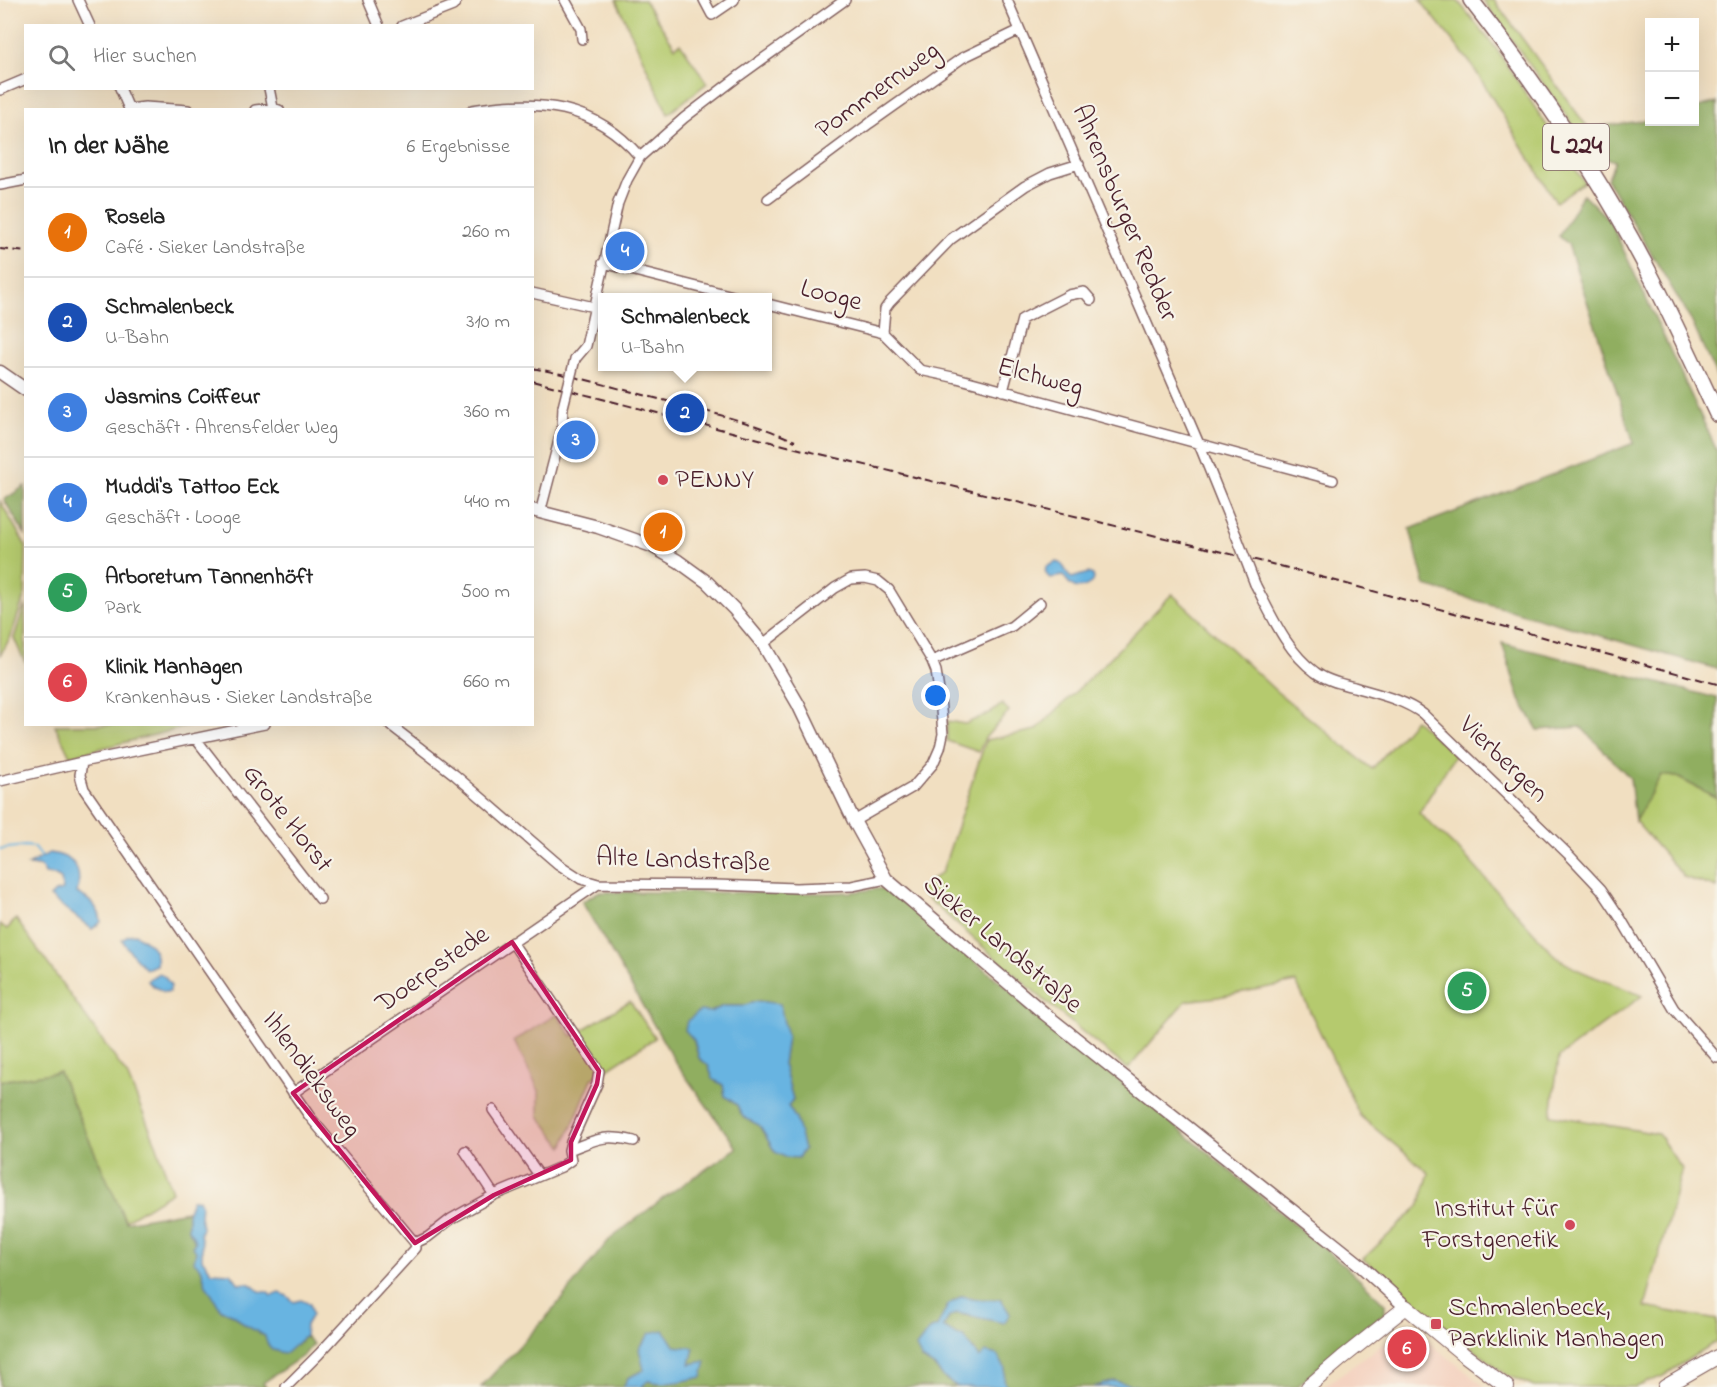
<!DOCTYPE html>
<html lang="de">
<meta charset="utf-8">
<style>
:root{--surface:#fff;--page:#f6f6f6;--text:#222;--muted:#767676;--line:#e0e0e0;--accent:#ea580c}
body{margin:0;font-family:"Indie Flower",sans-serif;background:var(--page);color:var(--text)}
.controls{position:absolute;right:18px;top:18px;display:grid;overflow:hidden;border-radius:0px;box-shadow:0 6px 24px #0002}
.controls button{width:54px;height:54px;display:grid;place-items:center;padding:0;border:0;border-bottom:2px solid var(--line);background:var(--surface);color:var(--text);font:30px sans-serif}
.you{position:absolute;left:936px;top:696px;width:21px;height:21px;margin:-15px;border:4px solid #fff;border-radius:50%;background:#1a73e8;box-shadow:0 0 0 9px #1a73e833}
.badge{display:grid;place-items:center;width:39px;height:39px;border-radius:50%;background:var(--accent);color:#fff;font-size:20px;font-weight:700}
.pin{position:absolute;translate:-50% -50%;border:3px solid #fff;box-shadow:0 2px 6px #0006}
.popup{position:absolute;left:598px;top:293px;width:174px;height:78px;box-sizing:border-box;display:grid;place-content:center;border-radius:0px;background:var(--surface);filter:drop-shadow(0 2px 4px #0005);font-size:20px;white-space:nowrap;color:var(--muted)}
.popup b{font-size:22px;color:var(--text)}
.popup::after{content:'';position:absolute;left:50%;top:100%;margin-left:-12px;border:12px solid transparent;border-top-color:var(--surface)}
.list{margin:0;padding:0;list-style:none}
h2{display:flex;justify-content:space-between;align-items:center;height:78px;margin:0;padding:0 24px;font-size:26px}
h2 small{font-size:20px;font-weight:400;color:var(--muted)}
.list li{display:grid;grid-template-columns:39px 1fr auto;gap:18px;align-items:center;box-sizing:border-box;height:90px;padding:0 24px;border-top:2px solid var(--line)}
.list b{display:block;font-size:22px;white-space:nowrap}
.list p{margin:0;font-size:20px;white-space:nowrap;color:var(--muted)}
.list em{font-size:20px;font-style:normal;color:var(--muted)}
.icon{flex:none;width:33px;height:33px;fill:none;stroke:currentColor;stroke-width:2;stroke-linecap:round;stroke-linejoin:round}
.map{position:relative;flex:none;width:1717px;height:1387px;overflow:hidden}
.search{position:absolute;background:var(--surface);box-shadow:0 6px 24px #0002;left:24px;top:24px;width:510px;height:66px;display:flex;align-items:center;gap:15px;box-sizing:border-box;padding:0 21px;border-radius:0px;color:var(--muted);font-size:22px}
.panel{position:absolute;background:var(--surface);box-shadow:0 6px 24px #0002;left:24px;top:108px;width:510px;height:618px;border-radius:0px}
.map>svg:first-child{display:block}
</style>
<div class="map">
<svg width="1717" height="1387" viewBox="0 0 1717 1387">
<rect width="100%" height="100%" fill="#f7f3e8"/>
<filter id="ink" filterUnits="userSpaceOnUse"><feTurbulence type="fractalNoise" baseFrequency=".0167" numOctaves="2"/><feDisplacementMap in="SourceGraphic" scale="12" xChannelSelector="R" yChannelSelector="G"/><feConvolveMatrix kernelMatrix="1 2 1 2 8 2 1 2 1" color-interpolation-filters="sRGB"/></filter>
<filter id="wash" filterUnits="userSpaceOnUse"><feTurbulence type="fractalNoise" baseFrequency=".008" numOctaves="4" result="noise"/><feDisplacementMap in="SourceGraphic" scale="24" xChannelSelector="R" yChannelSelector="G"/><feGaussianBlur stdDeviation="1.35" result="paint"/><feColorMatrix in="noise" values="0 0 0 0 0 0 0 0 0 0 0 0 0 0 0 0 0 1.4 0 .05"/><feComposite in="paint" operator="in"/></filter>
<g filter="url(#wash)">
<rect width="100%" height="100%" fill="#f1dfc1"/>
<path fill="#f4d3c1" d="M1409 1329 1414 1330 1485 1387H1323L1402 1331Z"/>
<path fill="#b5ca6e" stroke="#80744c" stroke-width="1.5" d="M616 0H644L675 47 680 43 707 83 668 114Z
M1420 0H1457L1495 47 1584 182 1556 202 1472 65Z
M1483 0H1494L1588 128 1594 154Z
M0 501 26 546 25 594 11 636 0 656Z
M1172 594 1276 691 1372 769 1415 720 1455 755 1419 813 1467 858 1555 956C1580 975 1613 982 1642 996L1559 1057 1551 1115 1658 1134 1682 1169 1645 1307 1717 1320V1341L1663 1376 1636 1387H1534L1507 1375 1450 1331 1363 1259 1419 1206 1429 1173 1360 1116 1296 982 1218 997 1186 1001 1128 1069 1045 1001 918 890 942 872 986 740 1036 730 1107 661Z
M25 604V663L14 638Z
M1002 704 1009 711 985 738 979 752 947 741V721L965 724 992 712Z
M189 724 190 726 70 756 55 725Z
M1661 775 1677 777 1717 798V888L1684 877 1635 821Z
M16 919 127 1075 157 1146 172 1192 125 1221 59 1072 0 1081V924L7 929Z
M630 1001 655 1038 592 1079 563 1147 539 1116V1091L514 1041 557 1014 572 1036Z"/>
<path fill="#90ae61" stroke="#6d6646" stroke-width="1.5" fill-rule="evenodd" d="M1717 102V378L1690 318 1607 180 1615 161 1594 154 1588 128 1649 120 1650 122H1694L1695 108Z
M1583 194 1610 221 1717 451V669L1425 586 1410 529 1634 443 1568 244 1559 236Z
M25 486V534L4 500Z
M1502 643 1717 698V798L1677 777 1661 775 1635 821 1630 778 1581 727 1538 730 1520 700Z
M886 888 1343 1264 1385 1304V1313L1336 1352 1297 1387H1142L1114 1381 1094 1387H1007L1004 1380 1005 1368 979 1358 974 1349 943 1327 949 1317 956 1313 977 1318 1001 1299 982 1300 962 1296 948 1305 922 1359 934 1366 945 1379 958 1387H641L647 1381C667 1386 683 1381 702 1376L690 1364 644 1370 628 1378 623 1387H481L551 1312 609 1240 666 1196 737 1148 676 1063 582 902 598 892 827 893 852 892ZM758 1001 787 1037 783 1064 793 1099 788 1106 796 1119 775 1152 759 1125 743 1117 737 1105 725 1096 723 1085 713 1079 708 1065 699 1058 694 1040 711 1012 723 1006H742Z
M59 1072 126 1222 188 1211V1229L193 1236 204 1279 221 1310 234 1315 245 1325 296 1345 305 1336 313 1344 304 1355 263 1383 266 1387H0V1081Z"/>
<path fill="#68b4e1" stroke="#596a86" stroke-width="1.5" d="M1056 562 1062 564 1069 576 1072 578 1088 573 1093 575 1094 579C1090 586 1078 591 1071 585 1068 582 1066 579 1063 576L1050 578C1045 574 1045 572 1046 567Z
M49 853C74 856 83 868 77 893 89 899 100 908 101 922L92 929 50 897 55 892 63 890 61 879 54 875 45 874C43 865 36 866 28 865Z
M135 934C147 941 159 949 156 965L146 969 131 953 122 940 128 935Z
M159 973 165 977 171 986 169 992H164C158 988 152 987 148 981L149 979Z
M758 1001 780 1004 787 1037 783 1064 793 1099 788 1106 796 1119 804 1149 798 1158 785 1157 775 1152 759 1125 743 1117 737 1105 725 1096 723 1085 713 1079 708 1065 699 1058 694 1040 685 1030 687 1021 700 1011 711 1012 723 1006H742Z
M199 1199 201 1204 200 1216 202 1227 200 1234 202 1243V1259L212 1272 231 1273 239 1284C257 1280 251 1293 268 1292L271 1296 280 1293 287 1296 294 1302 301 1300 310 1304 312 1315 306 1325 305 1336 286 1353C274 1352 267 1348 265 1336L245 1325 234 1315 221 1310 206 1285 201 1268 194 1262 196 1251 192 1247 195 1242 193 1236 188 1229V1211L192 1200Z
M962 1296 982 1300 1001 1299 1010 1314 1004 1323 957 1313 949 1317 943 1327 956 1335 964 1337 979 1358 986 1352 997 1355 1005 1368 1004 1380 1007 1387H958L945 1379 934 1366 922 1359 916 1347 929 1330 937 1327 948 1305Z
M664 1330 674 1346 694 1348 690 1364 706 1361 702 1377C683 1381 667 1386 648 1381L641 1387H623L628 1378 644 1370 639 1349 650 1333Z
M1114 1381 1142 1387H1094Z"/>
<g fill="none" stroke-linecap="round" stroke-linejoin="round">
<path stroke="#68b4e1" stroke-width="2" d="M0 849 25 846 34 847 41 856"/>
</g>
</g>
<g filter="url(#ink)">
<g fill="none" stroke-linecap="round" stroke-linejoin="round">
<defs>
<path id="minor" d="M78 0 90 26
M368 0 379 26
M565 0 581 29 582 39
M704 0 712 15 734 0
M1007 0 1199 444 1236 535
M402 26 453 6 457 0
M120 88 129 109 145 107 188 110
M269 88 273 108
M0 90 26 79
M255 110 273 108 279 110
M472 110C538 99 594 103 640 157
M0 185 26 180
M768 199 870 123 962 58 1020 30
M603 263 741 298
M532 293 594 307
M768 304 883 333
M883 333 920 370 957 378 1333 480
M883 333 885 309 890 302 951 239 1025 186 1050 173 1079 164
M575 359 586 346 618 203 627 180 640 157 684 118 739 76 845 0
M1003 391 1022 319 1069 295 1084 292 1091 300
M540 513 562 429 563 407
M1255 584C1271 614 1286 651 1315 672 1325 680 1341 684 1354 687 1377 694 1403 699 1423 714L1568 854 1601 889 1621 919 1674 1009 1717 1058
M763 644 835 588 851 579 865 578 878 581 889 590 932 661 936 671 940 698 943 734 940 748 933 764 913 787 854 821
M932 661 1012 626 1040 603
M389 724 455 775 558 864 581 879 598 884 715 885 796 888 852 886 886 879
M196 739 320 899
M82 762 80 775 84 789 310 1117 415 1243 416 1248 319 1354 286 1387
M0 781 82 762 265 724
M293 1093 598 884
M493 1110 539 1175
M569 1150C598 1139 603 1134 634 1141
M465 1151 494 1195
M415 1243 428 1237 451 1219 494 1195 561 1167 571 1160 569 1150 571 1142 597 1084 599 1071 512 942"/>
<path id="tertiary" d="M0 372 26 390
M532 510 598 527 652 546 678 561 707 582 734 609 763 644 798 704 854 821 886 879 1045 1014 1358 1263 1406 1307"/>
<path id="secondary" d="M1308 1387 1342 1358 1406 1307 1463 1354 1507 1387
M1665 1387 1717 1357"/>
<path id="primary" d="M1471 0C1539 87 1602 180 1652 278 1675 323 1696 369 1717 414"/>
</defs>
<use href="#minor" stroke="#846260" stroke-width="12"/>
<use href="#tertiary" stroke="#846260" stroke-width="15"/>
<use href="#secondary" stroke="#846260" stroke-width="16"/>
<use href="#primary" stroke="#846260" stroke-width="18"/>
<use href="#minor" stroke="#fff" stroke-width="9"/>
<use href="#tertiary" stroke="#fff" stroke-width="12"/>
<use href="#secondary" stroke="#fff" stroke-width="14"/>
<use href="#primary" stroke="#fff" stroke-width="15"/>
<path stroke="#4a1f2b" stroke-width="2" stroke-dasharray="9 4.5" stroke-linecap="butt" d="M0 249 26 252
M532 368C576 376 620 389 663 400 708 412 753 422 795 441
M532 381 771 442 1284 567 1717 684"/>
<defs>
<path id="minor-bridge" d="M563 407 575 359
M1236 535 1255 584"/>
</defs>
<use href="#minor-bridge" stroke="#846260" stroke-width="12" stroke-linecap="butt"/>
<use href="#minor-bridge" stroke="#fff" stroke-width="9"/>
</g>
</g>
<path fill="#c2185b" fill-opacity="0.2" stroke="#c2185b" stroke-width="4.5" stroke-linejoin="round" d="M512 942 599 1071 597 1084 571 1142V1160L494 1195 415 1243 293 1093Z"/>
<g fill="#d1495b" stroke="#f7f3e8" stroke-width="2">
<circle cx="663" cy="480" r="6"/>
<circle cx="1570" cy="1225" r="6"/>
<rect x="1430" y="1318" width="12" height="12" rx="3"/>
</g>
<g text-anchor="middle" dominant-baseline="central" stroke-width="4.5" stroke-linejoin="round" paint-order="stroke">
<rect fill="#f7f3e8" stroke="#7e5f64" stroke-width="1.5" x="1543" y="124" width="66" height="46" rx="4.5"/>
<g font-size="26" font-weight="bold" fill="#4a1f2b">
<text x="1576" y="147">L 224</text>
</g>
<g font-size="27" fill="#4a1f2b" stroke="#f7f3e8">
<text transform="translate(878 91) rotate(-36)">Pommernweg</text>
<text transform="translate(1124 213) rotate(67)">Ahrensburger Redder</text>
<text transform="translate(831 296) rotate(14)">Looge</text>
<text transform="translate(1040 378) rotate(15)">Elchweg</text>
<text transform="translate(1503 760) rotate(44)">Vierbergen</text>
<text transform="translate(287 819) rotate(52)">Grote Horst</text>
<text transform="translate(683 861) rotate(2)">Alte Landstraße</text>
<text transform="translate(1002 945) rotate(40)">Sieker Landstraße</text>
<text transform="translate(433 970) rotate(-35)">Doerpstede</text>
<text transform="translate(311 1075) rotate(54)">Ihlendieksweg</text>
</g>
<g font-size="27" fill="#4a1f2b" stroke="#f7f3e8" text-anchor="start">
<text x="675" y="480">PENNY</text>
<text x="1558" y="1209" text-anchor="end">Institut für<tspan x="1558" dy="31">Forstgenetik</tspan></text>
<text x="1448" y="1308">Schmalenbeck,<tspan x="1448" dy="31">Parkklinik Manhagen</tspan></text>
</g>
</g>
</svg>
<div class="controls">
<button>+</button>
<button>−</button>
</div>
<div class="you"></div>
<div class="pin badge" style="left:663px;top:532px;background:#e8710a">1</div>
<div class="pin badge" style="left:685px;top:413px;background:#1a4fb4">2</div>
<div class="popup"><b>Schmalenbeck</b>U-Bahn</div>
<div class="pin badge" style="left:576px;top:440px;background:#3f7fe0">3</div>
<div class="pin badge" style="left:625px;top:251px;background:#3f7fe0">4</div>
<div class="pin badge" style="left:1467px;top:991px;background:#2e9e5b">5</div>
<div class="pin badge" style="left:1407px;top:1349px;background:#e0444e">6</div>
<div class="search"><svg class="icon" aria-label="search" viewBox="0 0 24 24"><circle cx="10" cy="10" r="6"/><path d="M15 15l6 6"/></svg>Hier suchen</div>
<section class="panel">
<h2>In der Nähe<small>6 Ergebnisse</small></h2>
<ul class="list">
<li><span class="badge" style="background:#e8710a">1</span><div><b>Rosela</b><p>Café · Sieker Landstraße</p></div><em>260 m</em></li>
<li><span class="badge" style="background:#1a4fb4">2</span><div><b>Schmalenbeck</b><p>U-Bahn</p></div><em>310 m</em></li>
<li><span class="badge" style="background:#3f7fe0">3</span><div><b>Jasmins Coiffeur</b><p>Geschäft · Ahrensfelder Weg</p></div><em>360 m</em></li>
<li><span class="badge" style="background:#3f7fe0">4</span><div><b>Muddi's Tattoo Eck</b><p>Geschäft · Looge</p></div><em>440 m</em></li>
<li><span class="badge" style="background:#2e9e5b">5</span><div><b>Arboretum Tannenhöft</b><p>Park</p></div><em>500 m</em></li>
<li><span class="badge" style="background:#e0444e">6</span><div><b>Klinik Manhagen</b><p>Krankenhaus · Sieker Landstraße</p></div><em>660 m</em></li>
</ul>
</section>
</div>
